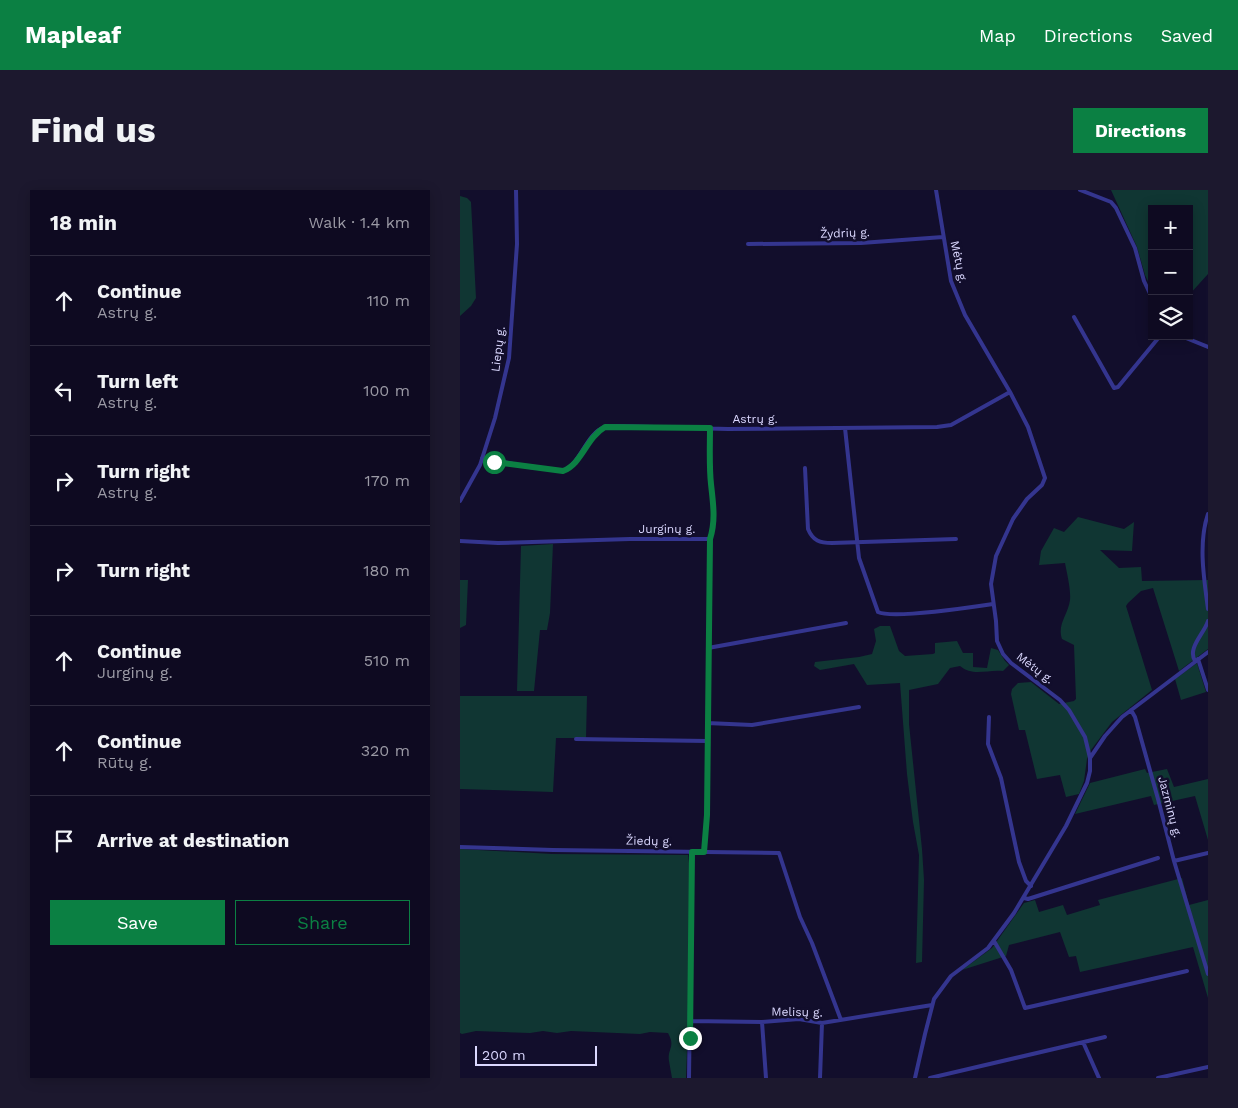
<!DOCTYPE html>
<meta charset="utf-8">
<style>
:root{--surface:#0e0a21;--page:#1c182e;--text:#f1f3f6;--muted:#9b9aa5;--line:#2e2b3f;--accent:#0b8043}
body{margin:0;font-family:"Work Sans",sans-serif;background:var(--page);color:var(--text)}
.controls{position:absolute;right:15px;top:15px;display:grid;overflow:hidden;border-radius:0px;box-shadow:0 2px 12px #0003}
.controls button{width:45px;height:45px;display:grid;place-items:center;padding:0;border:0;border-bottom:1px solid var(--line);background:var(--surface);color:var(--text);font:25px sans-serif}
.scale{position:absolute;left:15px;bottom:12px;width:122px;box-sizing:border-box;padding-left:5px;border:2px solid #dbd8ff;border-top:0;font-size:14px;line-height:18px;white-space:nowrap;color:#dbd8ff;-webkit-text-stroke:4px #120e2c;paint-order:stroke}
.stop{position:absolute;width:15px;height:15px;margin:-11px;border:4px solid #0b8043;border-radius:50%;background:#fff}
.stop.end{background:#0b8043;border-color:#fff;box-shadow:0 1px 5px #0008}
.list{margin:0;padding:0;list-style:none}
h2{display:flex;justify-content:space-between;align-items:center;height:65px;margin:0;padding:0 20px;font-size:21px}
h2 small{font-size:16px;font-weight:400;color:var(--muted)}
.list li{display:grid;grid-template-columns:32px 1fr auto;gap:15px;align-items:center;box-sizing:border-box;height:90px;padding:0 20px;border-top:1px solid var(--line)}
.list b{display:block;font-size:19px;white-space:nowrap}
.list p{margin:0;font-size:16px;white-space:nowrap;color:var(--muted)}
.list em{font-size:16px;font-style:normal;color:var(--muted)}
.actions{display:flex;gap:10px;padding:15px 20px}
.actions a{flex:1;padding:11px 0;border:1px solid var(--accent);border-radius:0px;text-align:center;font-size:18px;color:var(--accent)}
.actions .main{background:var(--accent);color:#fff}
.icon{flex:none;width:28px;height:28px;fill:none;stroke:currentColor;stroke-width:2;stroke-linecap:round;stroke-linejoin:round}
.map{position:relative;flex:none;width:748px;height:888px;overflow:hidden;border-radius:0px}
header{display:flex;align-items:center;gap:30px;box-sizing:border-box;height:70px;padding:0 25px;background:var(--accent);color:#fff}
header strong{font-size:24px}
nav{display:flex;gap:28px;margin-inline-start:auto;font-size:18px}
.intro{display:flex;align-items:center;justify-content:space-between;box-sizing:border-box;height:120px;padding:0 30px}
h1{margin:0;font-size:35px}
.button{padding:12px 22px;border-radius:0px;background:var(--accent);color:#fff;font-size:18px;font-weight:700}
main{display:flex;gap:30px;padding:0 30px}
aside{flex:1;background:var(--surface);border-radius:0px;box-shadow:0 2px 12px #0003}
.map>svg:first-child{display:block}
</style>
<header>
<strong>Mapleaf</strong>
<nav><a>Map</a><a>Directions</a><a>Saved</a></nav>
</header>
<div class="intro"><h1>Find us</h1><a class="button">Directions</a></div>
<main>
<aside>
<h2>18 min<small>Walk · 1.4 km</small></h2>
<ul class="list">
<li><svg class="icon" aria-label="ahead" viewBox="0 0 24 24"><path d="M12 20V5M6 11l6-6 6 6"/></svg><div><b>Continue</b><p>Astrų g.</p></div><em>110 m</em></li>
<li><svg class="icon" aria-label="left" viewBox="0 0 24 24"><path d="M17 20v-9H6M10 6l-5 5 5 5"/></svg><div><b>Turn left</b><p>Astrų g.</p></div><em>100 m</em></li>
<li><svg class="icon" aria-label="right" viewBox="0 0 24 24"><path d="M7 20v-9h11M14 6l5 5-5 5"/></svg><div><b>Turn right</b><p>Astrų g.</p></div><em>170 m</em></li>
<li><svg class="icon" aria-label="right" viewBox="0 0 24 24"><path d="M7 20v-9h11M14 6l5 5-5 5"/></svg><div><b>Turn right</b></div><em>180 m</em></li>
<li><svg class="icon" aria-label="ahead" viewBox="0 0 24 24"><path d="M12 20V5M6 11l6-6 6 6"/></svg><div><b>Continue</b><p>Jurginų g.</p></div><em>510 m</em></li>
<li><svg class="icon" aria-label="ahead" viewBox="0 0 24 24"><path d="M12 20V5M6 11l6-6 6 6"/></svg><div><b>Continue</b><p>Rūtų g.</p></div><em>320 m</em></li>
<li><svg class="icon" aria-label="arrive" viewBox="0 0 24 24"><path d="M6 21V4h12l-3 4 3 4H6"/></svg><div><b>Arrive at destination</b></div></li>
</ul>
<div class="actions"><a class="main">Save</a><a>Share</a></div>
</aside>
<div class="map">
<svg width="748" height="888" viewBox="0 0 748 888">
<rect width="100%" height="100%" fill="#120e2c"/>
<path fill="#103633" d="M651 0H748V84L729 105V19H692V100L685 85 677 57Z
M0 6 7 8 11 12 16 108 11 116 0 126Z
M618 327 664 339 674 332 672 361 640 360 659 378 681 377 682 391 748 390V459L719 481 693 398 681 401 668 413 666 416 692 500 652 532 631 560 627 569 624 591 619 604 606 607 600 585 577 589 565 540H559L551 504 552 499 558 493 571 492 599 514 614 511 616 509 614 455 602 449C597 434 608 425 610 410 611 399 607 384 605 373L579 375 581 361 594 338 604 342Z
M93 354 90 423 87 440H80L74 501H57L61 356Z
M0 390H8L6 435 0 438Z
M420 436H430L439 461 445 466 473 464 475 463V453L497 451 503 463H513V477L527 478 531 458 538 460 545 471 549 475 543 481C528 479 513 487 500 476L490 478 478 494 449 500V534L462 659 464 690 462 772 456 773 459 665 453 632 447 584 440 493 407 495 394 474 360 480 354 476 355 472 399 467 412 464 416 451 414 439Z
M737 473 746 502 721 510 715 489Z
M0 506H127L126 548H96L93 602 0 599Z
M685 579 687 583 707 579 714 597 748 589V650L735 606 694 615 691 606 615 624 630 593Z
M0 659 92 664 228 665 229 673 231 674C229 745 229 816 226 888H212C211 882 210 877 209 871 207 859 216 857 208 843L190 842 180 844 111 841 97 843 83 841 70 843 16 841 2 844 0 843Z
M722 688 729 715 748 710V808L733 757 620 782 616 766 609 767 600 742 549 755 546 766 502 780 532 758 564 713 575 710 579 722 603 715 607 725 640 715 638 710Z"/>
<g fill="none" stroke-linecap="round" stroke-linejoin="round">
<path stroke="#34358f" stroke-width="4" d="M620 0 651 12 656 18 675 58 684 91 692 108
M288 54 401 53 483 47
M614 127 654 198 658 197 700 146
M721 146 748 157
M250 238C250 256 249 276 251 294 253 313 256 330 250 349
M385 238 399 368 418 422C432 429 513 417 533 414
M22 268 69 277 103 281C122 273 125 244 145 237 148 236 153 236 157 236L268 239 477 237 491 235 550 202
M345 278 348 339C353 351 360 353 372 353L496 349
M0 311 20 275 35 228 49 168 57 54 56 0
M748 324C738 353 744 389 748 419
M0 351 38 353 170 349H250L247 625 244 662
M248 458 386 433
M738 469 748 500
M735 471C727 458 744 444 748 431
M671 520 675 527 698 609 714 671 748 784
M529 527 528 554 541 588 559 672 566 691 571 696
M247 533 292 535 399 517
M116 549 247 551
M630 568 645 546 662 527 748 462
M0 657 93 660 319 663 340 727 352 753 381 830
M714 671 748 663
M564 708 568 709 698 668
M534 751 551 780 565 818 727 781
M230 831 302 832 339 829 362 833 472 815
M302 832 306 888
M623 852 639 888
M229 888 232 662
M360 888 362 833
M455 888 465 844 474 809 491 786 528 758 554 723 606 636 627 593 630 581V568L625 547 609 520 600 510 551 473 543 464 537 451 536 431 531 394 536 366 553 329 567 309 582 295 585 288 568 237 550 202 505 125 491 91 476 0
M470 888 645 847
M698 888 748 877"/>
</g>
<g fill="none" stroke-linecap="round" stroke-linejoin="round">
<path stroke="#0b8043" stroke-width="6" d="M34 272 103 281C122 274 126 248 145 237L250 238C250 256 249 276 251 294 253 313 256 330 250 349L247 625 244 662H232L230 848"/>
</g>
<g text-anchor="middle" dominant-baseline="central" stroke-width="5" stroke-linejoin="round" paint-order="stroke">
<g font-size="12" fill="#dbd8ff" stroke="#120e2c">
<text transform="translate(385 43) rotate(-2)">Žydrių g.</text>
<text transform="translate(499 72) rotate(78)">Mėtų g.</text>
<text transform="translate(38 159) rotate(-83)">Liepų g.</text>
<text x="295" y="229">Astrų g.</text>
<text x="207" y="339">Jurginų g.</text>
<text transform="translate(575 478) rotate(37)">Mėtų g.</text>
<text transform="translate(710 617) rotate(75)">Jazminų g.</text>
<text transform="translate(189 651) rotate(1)">Žiedų g.</text>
<text transform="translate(337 822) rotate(1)">Melisų g.</text>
</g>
</g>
</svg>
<div class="controls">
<button>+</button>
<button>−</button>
<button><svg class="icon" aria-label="layers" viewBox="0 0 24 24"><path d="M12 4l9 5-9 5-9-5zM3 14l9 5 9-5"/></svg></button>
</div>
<div class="scale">200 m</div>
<div class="stop" style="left:34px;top:272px"></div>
<div class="stop end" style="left:230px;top:848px"></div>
</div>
</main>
